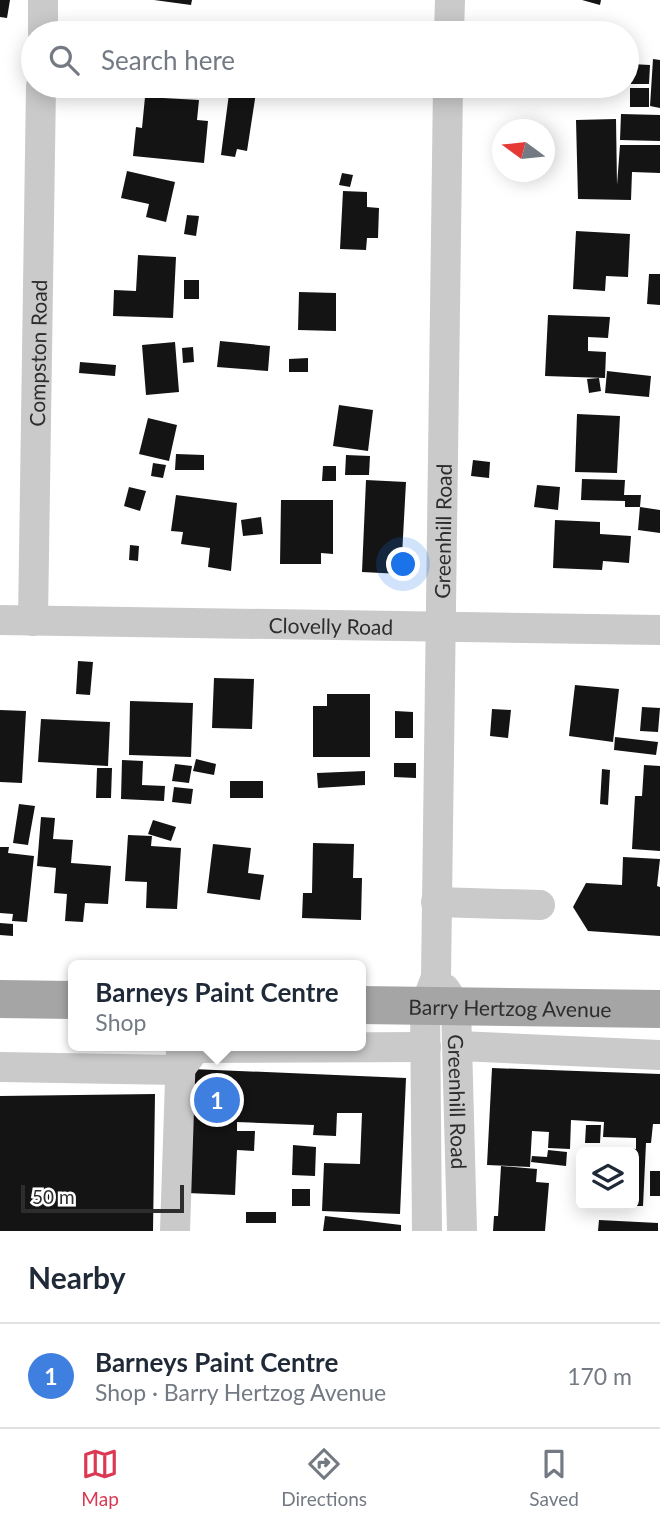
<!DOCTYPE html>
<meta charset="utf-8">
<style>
:root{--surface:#fff;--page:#f6f6f7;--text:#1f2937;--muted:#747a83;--line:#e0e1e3;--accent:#db3853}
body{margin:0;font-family:Lato,sans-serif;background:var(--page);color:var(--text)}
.controls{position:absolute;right:21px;bottom:21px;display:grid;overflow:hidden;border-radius:10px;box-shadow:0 4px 18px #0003}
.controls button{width:63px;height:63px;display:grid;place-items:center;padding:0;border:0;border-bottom:2px solid var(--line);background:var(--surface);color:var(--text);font:35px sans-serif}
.compass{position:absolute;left:492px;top:119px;width:63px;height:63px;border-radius:50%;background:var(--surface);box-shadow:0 4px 18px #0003;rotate:285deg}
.scale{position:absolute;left:21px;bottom:18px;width:163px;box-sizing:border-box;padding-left:7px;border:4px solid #2d2d2d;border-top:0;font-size:19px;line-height:24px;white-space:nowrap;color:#2d2d2d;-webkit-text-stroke:5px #fff;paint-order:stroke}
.you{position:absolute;left:404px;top:565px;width:24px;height:24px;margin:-18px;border:5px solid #fff;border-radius:50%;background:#1a73e8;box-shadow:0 0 0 10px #1a73e833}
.badge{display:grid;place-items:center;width:46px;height:46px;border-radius:50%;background:var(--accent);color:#fff;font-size:23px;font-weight:700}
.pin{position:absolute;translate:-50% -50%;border:4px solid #fff;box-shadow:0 2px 7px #0006}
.popup{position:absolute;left:68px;top:960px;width:298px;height:91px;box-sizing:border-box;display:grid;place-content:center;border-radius:10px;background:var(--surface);filter:drop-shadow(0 2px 5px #0005);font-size:23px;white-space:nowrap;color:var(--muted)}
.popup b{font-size:26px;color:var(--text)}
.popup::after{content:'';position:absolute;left:50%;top:100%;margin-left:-14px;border:14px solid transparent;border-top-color:var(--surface)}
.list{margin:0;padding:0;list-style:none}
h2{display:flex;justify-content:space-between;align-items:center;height:91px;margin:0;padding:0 28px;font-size:30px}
h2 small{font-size:23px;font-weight:400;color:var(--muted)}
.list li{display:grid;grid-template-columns:46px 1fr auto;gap:21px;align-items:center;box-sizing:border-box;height:105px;padding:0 28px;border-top:2px solid var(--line)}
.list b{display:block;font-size:26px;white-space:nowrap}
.list p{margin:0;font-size:23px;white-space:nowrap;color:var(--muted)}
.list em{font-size:23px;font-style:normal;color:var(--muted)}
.icon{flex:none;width:38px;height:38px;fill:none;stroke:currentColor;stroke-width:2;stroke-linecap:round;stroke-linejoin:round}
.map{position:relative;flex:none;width:660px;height:1231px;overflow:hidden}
.search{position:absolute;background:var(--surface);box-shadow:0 4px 18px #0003;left:21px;right:21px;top:21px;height:77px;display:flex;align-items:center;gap:18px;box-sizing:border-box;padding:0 24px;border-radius:38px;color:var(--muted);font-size:26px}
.sheet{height:196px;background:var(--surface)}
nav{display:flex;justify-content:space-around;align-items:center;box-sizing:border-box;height:98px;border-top:2px solid var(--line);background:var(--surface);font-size:19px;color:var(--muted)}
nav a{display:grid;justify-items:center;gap:4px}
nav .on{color:var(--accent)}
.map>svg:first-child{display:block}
</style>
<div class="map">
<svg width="660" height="1231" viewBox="0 0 660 1231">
<rect width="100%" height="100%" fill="#fff"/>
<path fill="#141414" d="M0 0H10L7 18 0 17Z
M154 0H192L191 5Z
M582 0H601L600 5Z
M653 59 660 60V108L650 106Z
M631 64 650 65 649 84H631Z
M159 86H206V92L179 89 178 98 158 96Z
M230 86H257L247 151 237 149 235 157 221 155Z
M630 88H649V107H630Z
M145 97 199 100 197 120 208 121 204 163 133 156 136 127 142 128Z
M621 114 660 115V141L620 140Z
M616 119 617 185 620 145H660V173L632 172 631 200 578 199 576 120Z
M127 171 175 182 166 222 146 217 149 204 121 198Z
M342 173 353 175 350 187 339 185Z
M343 191 367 192V207L379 208 378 238H367L366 250 340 249Z
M187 215 199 216 196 236 184 234Z
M576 231 630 234 628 277 606 276 605 291 573 289Z
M138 255 176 257 173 318 113 316 114 290 136 291Z
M649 274H660V305L647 304Z
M184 280H199V299H184Z
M299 292 336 293V331L298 330Z
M548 315 610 317 608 338 588 337V351L606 352 605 378 545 376Z
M220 341 270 346 268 371 217 367Z
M175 342 179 392 146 395 142 345Z
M193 347 194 362 183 363 182 348Z
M308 358V372H289V359Z
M80 362 116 365 115 376 79 373Z
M607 371 651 376 649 397 605 393Z
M599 378 601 391 589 393 587 379Z
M339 405 373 410 368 451 333 446Z
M577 414 620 416 617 473 575 472Z
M148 418 177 425 169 461 139 454Z
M176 454 204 455V470H175Z
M346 455 370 456 369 475H345Z
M473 460 490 462 489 478 471 476Z
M153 463 166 465 163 478 151 476Z
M323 466H336V481H322Z
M582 479 625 480 624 495H641L640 507H625V501L581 500Z
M366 480 406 482 401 574 362 572Z
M537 485 560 487 558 510 534 507Z
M129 487 146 491 140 511 124 506Z
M176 495 237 503 231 571 208 567 210 548 181 544 183 532 171 531Z
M281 500H333V554L321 553V564H280Z
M640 507 660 510V533L638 530Z
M261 517 263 534 243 536 241 520Z
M555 520 600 522V534L631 536 629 563 603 561 602 570 553 568Z
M130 545 139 546 138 561 129 560Z
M78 661 93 662 90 695 76 694Z
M214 678 254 679 252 729 212 728Z
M575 685 619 689 613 742 569 736Z
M327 694H370V757H313V706H327Z
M130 701 193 703 191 757 129 755Z
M642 707 660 708 658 732 640 731Z
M492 709 511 710 508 738 490 736Z
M0 710 26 711 22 783 0 782Z
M395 711 413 712V738H395Z
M41 719 110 722 108 766 38 762Z
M615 737 658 742 656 755 614 750Z
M196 759 216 764 214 775 193 771Z
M122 760 143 761 142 785 165 786 164 801 121 799Z
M394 763H416V778L394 777Z
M175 764 192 766 189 783 172 781Z
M644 765 660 766V851L632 849 635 796H642Z
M97 768H112L111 798H96Z
M602 769 610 770 608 805 600 804Z
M365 771V785L318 788 317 773Z
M230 781H263V798H230Z
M174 787 193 789 191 804 172 802Z
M19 804 35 806 28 845 13 843Z
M41 817 55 818 53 839 73 840 71 863 111 866 108 904 85 903 83 922 65 921 67 894 54 893 56 868 37 866Z
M153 820 176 827 171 841 148 834Z
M128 835 152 836 151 846 181 848 177 909 146 908 147 882 125 881Z
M313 843 354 844 353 878H362L361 920 302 918 303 893H312Z
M213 844 251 848 248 873 264 875 260 900 207 893Z
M0 847H9L8 853 34 856 27 922 12 921 13 914 0 913Z
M623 857 660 859 657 886 660 887V936L588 931 573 907 586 883 622 885Z
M0 923 13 924V936L0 935Z
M492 1068 660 1074V1124H653L651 1143H646L643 1206H634V1152H614L615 1147 636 1149V1138L603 1137 604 1122 571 1120 570 1149 548 1148 549 1132 532 1131 530 1167 487 1165Z
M192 1069 406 1078 400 1214 322 1211 324 1163 360 1164 362 1113H337L336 1136 313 1135 314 1125 237 1122V1131H255L254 1151 237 1150 235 1195 187 1193Z
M155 1094 153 1231H0V1096Z
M586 1125H601L600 1143H585Z
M293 1145 316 1147 315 1176 292 1175Z
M548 1150 567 1152 566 1166 531 1162 532 1156 547 1157Z
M501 1166 537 1169 536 1182 549 1183 545 1231H493L494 1216H498Z
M650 1171H660V1196H650Z
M292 1189H310V1206H292Z
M246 1212H276V1223H246Z
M325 1216 401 1225V1231H323Z
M599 1220 658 1223V1231H598Z"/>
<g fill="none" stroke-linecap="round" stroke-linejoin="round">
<g stroke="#cacaca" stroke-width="30">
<path d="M43 33V0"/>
<path d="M449 33 450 0"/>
<path id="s1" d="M0 620 660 630"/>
<path id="s2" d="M33 621 41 86"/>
<path d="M436 902 540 905"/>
<path id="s3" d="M445 989 456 1006 462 1231"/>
<path d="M459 1046 660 1055"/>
<path d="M0 1067 179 1070 196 1048 426 1047"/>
<path d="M175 1231 181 1050"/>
<path id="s4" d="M427 1231 425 1006 436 977 448 86"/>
</g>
<g stroke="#a5a5a5" stroke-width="38">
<path d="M0 999 74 1000"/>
<path id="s5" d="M360 1005 660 1009"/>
</g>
</g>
<g text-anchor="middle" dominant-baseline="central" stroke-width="7" stroke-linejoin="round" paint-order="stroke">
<g font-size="21" fill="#2d2d2d" stroke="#fff">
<text stroke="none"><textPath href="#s2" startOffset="268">Compston Road</textPath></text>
<text stroke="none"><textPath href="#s4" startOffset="702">Greenhill Road</textPath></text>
<text stroke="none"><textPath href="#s1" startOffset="331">Clovelly Road</textPath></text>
<text stroke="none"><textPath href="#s5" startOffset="150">Barry Hertzog Avenue</textPath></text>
<text stroke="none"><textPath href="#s3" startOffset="116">Greenhill Road</textPath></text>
</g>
</g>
</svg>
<div class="controls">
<button><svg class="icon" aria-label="layers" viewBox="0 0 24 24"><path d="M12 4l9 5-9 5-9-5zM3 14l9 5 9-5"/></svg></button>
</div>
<svg class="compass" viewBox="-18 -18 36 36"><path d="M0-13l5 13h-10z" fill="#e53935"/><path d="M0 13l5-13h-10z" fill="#747a83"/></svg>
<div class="scale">50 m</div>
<div class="you"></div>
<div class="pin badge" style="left:217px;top:1100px;background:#3f7fe0">1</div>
<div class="popup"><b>Barneys Paint Centre</b>Shop</div>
<div class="search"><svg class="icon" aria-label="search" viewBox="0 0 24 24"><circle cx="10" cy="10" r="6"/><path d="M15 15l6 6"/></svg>Search here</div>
</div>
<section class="sheet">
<h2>Nearby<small></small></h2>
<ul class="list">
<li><span class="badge" style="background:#3f7fe0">1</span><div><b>Barneys Paint Centre</b><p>Shop · Barry Hertzog Avenue</p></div><em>170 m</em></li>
</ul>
</section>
<nav>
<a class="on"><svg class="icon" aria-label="map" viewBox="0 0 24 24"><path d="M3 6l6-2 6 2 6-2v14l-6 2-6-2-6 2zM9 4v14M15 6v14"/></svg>Map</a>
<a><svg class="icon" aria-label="directions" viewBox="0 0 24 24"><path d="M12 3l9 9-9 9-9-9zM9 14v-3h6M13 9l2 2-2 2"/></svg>Directions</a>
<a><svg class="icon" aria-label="saved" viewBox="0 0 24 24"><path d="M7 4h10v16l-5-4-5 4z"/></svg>Saved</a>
</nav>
